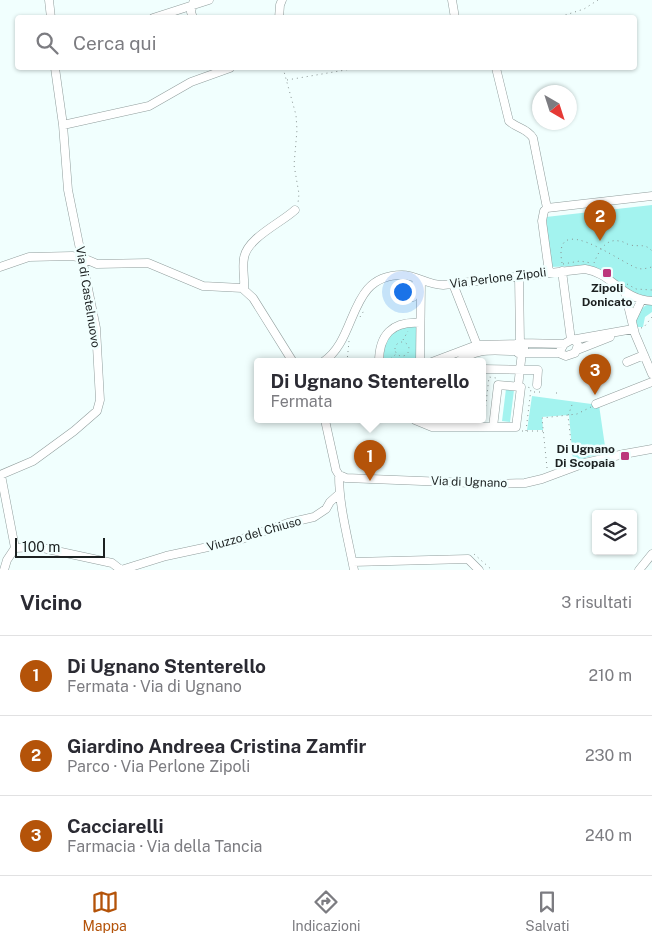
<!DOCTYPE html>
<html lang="it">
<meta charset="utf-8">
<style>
:root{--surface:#fff;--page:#f2f2f3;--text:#2b2b33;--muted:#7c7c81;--line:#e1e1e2;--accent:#b45309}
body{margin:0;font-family:"Public Sans",sans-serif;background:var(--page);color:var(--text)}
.controls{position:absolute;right:15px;bottom:15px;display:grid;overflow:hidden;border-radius:5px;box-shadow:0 1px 4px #0004}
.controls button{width:45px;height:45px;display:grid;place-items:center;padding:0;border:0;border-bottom:1px solid var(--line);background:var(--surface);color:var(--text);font:25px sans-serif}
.compass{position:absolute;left:532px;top:85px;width:45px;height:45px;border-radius:50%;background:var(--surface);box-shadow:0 1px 4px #0004;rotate:141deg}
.scale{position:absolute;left:15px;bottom:12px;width:90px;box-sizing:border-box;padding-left:5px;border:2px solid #1c2121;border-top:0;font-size:14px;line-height:18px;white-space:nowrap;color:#1c2121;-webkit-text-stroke:4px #f1fffe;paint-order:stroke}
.you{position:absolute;left:402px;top:291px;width:18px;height:18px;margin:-12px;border:4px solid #fff;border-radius:50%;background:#1a73e8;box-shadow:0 0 0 8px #1a73e833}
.badge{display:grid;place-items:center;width:32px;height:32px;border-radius:50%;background:var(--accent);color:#fff;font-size:16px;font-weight:700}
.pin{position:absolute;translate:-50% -41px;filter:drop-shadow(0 1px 2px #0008)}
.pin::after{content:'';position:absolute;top:26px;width:18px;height:15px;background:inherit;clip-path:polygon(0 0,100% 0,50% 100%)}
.popup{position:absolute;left:254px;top:358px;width:232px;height:65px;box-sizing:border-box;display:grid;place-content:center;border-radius:5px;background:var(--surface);filter:drop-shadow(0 1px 4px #0005);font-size:16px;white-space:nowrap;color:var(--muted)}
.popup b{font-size:19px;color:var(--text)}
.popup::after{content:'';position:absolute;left:50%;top:100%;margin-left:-10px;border:10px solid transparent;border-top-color:var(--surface)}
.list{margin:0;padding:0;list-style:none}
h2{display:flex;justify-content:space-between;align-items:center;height:65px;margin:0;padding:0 20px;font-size:21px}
h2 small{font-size:16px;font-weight:400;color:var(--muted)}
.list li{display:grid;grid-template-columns:32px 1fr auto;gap:15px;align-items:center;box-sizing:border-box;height:80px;padding:0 20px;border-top:1px solid var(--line)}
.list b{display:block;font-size:19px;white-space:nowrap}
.list p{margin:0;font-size:16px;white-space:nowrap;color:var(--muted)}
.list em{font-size:16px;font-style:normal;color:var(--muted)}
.icon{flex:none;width:28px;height:28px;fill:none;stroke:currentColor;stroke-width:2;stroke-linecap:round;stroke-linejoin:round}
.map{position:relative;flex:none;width:652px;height:570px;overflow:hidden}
.search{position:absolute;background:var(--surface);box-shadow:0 1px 4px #0004;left:15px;right:15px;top:15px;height:55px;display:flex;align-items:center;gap:12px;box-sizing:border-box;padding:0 18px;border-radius:5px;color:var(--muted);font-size:19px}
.sheet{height:305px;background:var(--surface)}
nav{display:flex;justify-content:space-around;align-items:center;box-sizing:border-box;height:70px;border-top:1px solid var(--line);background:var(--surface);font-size:14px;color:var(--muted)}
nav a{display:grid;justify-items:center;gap:2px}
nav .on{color:var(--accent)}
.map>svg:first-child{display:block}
</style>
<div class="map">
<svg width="652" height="570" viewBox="0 0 652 570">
<rect width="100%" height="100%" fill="#f1fffe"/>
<path fill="#a3f3ef" d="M652 205V298H643L623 287 599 269 580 266 550 267 546 217Z
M648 304H652V312L645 317 643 327H636C635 316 638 310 648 304Z
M418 325V362H381L383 343 398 327Z
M506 389 514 390 510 422 502 421Z
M532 396 599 405 606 453 588 457 559 467 558 461 573 460 569 415 542 417 543 430H527Z"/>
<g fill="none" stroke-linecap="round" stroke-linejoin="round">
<defs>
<path id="minor" d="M49 0 51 18
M452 0 455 18
M153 18 209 0
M193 18 191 12 193 3
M279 18 280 5 282 0
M496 68 509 121C516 128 527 128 533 138L547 208
M63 125 149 106 191 82 230 68
M0 267 29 257 72 256 83 258 97 264 148 263 203 286 242 288 253 298 293 362
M562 271 571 340
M549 272 542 221 544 211 547 208 652 196
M519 276 520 343
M453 284 477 345
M244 289C245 279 242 268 244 258 247 238 281 223 295 210
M625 293 635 334 652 374
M413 297 417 279
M632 320 641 301
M575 340 578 345 575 353 566 356 559 353 564 344 571 340 633 329
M522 343 564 344
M577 350 610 337
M522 352 524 348 520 343 516 344 514 349 518 353H559
M323 362C359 338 347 275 402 275 416 275 428 285 443 285L585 269C612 273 622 300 652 301
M379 362C379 335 392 321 420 323
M420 362 421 281
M432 362 477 345 516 344
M457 362C481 347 489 351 516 351
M627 362 644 355
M482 369 538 370 537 385
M518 387 522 352
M596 404 652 382
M325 420 336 470 339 475 346 478 497 484 525 483 542 479 585 463 624 454 652 449
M415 420 432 427H516L521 387 498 385 493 427
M0 475 33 461 74 431 97 411 100 400 96 328 68 190 63 125 55 68
M1 475 15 548 7 560 4 570
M339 475C339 507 348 538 354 570
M15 548 38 547 112 563 121 570
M353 562 468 559 479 570
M121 570 166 556 236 541 288 523 314 517 326 509 330 502 339 494
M639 570 652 554"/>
</defs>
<use href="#minor" stroke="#919e9d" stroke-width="9"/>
<path stroke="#899392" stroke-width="1" stroke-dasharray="1 4" stroke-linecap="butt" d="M556 18 584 9 598 0
M283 68 296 115 297 130 294 165 299 194 298 203
M287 80 357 68
M562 263C561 257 560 249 563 244 573 226 624 264 637 268 642 270 647 268 652 267
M594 263C598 253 605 238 619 241 623 241 626 244 630 245 640 247 645 243 652 251
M563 264 580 261 591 263
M627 284 636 289 652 290
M360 317 365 309
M641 328 644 327 652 317
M403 340 408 331
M395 349a7 7 0 1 1 14 0a7 7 0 1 1-14 0Z
M337 362V361L347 360
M347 362 349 341
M387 362 396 354
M534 392H544
M556 393H557
M484 421 489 377 496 378
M522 431H543
M526 431 531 388 527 387
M573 460 568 416 573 402
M547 468 542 418 577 414 591 407
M474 554 492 570"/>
<use href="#minor" stroke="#fff" stroke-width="8"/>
</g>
<g fill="#bb377c" stroke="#f1fffe" stroke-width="2">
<rect x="602" y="268" width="10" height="10" rx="2.5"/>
<rect x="620" y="451" width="10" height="10" rx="2.5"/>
</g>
<g text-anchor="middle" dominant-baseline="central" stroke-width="5" stroke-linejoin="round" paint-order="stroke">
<g font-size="12" fill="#1c2121" stroke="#f1fffe">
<text transform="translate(498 278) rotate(-7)">Via Perlone Zipoli</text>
<text transform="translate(88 297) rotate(81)">Via di Castelnuovo</text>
<text transform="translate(469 482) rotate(2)">Via di Ugnano</text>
<text transform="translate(254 534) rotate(-16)">Viuzzo del Chiuso</text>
</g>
<g font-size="12" font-weight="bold" fill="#1c2121" stroke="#f1fffe">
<text x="607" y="288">Zipoli<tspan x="607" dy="14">Donicato</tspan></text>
<text x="615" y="449" text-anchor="end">Di Ugnano<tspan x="615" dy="14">Di Scopaia</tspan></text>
</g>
</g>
</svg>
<div class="controls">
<button><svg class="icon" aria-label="layers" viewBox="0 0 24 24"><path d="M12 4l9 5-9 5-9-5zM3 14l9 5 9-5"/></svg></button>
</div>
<svg class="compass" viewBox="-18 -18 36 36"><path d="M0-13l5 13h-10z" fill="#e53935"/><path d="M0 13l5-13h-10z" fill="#7c7c81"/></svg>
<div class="scale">100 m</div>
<div class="you"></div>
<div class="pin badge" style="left:370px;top:481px">1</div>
<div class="popup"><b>Di Ugnano Stenterello</b>Fermata</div>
<div class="pin badge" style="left:600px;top:241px">2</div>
<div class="pin badge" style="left:595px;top:395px">3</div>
<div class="search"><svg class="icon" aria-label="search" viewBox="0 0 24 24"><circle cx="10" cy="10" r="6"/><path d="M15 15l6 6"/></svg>Cerca qui</div>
</div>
<section class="sheet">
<h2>Vicino<small>3 risultati</small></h2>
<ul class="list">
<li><span class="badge">1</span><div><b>Di Ugnano Stenterello</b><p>Fermata · Via di Ugnano</p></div><em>210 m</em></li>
<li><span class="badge">2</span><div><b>Giardino Andreea Cristina Zamfir</b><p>Parco · Via Perlone Zipoli</p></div><em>230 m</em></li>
<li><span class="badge">3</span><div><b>Cacciarelli</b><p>Farmacia · Via della Tancia</p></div><em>240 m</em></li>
</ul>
</section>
<nav>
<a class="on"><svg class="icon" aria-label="map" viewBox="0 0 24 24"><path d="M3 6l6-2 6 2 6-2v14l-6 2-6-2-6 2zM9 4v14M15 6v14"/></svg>Mappa</a>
<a><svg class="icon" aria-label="directions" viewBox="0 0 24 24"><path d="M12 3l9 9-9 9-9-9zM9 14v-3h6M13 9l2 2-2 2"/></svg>Indicazioni</a>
<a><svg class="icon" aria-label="saved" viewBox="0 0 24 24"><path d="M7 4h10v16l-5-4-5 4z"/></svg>Salvati</a>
</nav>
